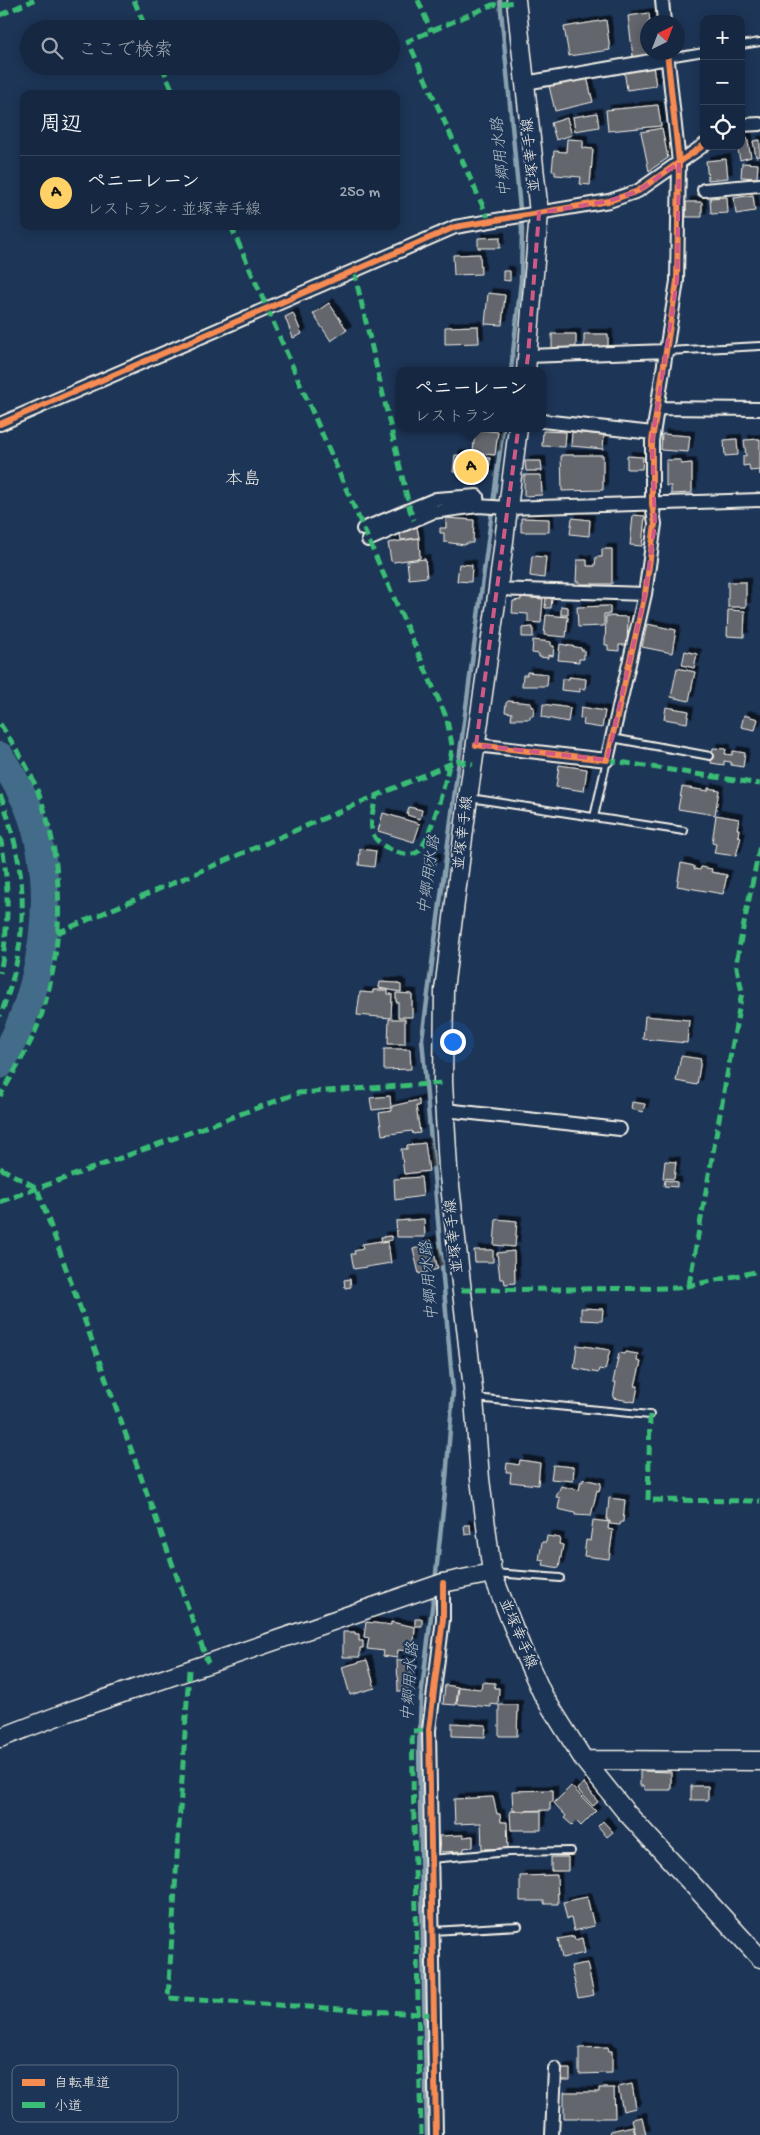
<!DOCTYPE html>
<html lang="ja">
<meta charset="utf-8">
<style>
:root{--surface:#162841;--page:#23344c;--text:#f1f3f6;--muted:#9ea6b1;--line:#35445a;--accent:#ffd166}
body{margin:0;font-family:"Gochi Hand","Klee One",sans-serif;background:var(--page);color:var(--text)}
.controls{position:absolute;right:15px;top:15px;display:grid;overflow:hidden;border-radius:10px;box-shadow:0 2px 12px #0003}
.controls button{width:45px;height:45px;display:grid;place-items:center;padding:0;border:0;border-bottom:1px solid var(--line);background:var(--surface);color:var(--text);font:25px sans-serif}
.compass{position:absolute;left:640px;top:15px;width:45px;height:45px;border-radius:50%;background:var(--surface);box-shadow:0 2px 12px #0003;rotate:42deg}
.you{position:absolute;left:452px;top:1041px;width:18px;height:18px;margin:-12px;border:4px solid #fff;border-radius:50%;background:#1a73e8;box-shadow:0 0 0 8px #1a73e833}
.badge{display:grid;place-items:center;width:32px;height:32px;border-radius:50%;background:var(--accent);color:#111;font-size:16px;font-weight:700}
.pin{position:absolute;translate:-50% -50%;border:2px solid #fff;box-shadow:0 1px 5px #0006}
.popup{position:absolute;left:396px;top:367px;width:150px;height:65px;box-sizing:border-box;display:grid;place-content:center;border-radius:10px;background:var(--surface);filter:drop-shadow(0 1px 4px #0005);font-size:16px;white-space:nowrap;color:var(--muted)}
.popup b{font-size:19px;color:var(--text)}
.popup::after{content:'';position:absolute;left:50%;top:100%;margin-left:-10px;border:10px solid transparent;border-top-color:var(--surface)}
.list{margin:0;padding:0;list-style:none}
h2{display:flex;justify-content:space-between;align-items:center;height:65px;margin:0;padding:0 20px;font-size:21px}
h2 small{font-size:16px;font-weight:400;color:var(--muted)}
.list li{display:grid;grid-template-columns:32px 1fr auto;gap:15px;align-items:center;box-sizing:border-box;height:75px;padding:0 20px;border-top:1px solid var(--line)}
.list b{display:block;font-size:19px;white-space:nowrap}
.list p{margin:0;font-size:16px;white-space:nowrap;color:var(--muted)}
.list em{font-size:16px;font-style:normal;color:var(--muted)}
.icon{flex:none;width:28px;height:28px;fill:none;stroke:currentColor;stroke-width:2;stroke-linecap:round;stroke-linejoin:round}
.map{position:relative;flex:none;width:760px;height:2135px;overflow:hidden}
.search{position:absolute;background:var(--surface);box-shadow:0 2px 12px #0003;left:20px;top:20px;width:380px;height:55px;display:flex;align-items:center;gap:12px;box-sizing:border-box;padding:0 18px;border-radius:28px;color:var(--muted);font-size:19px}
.panel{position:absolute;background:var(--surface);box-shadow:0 2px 12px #0003;left:20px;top:90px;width:380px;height:140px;border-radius:10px}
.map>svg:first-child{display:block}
</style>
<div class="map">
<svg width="760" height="2135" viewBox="0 0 760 2135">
<defs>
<filter id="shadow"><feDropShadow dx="4.5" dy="-4.5" stdDeviation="0" flood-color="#0009"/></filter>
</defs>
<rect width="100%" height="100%" fill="#1d3557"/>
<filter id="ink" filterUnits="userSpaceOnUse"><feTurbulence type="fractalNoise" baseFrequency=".02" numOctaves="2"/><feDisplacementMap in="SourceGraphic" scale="10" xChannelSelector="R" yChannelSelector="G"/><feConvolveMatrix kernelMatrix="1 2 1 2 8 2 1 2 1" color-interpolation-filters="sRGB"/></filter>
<g filter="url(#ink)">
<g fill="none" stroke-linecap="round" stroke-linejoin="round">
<path stroke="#89a1af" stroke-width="4.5" d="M500 0 522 230 521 281 511 371
M435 1582 445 1492 453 1391 422 1039 503 428
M427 2135 419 1750 421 1698 434 1592"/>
<path stroke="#426c89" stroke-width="28" d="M0 756C10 773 22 791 29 809 60 890 43 992 0 1065"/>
</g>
<path fill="#63666d" stroke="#f4f1e8" filter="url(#shadow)" d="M649 13 650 22H648V52H654V54L633 57 628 16Z
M606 20 610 50 569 56 564 27Z
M653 66 656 86 627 90 624 70Z
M587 77 593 102 555 111 549 86Z
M658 105 661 126 608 131 606 110Z
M597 113 599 127 575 131 573 117Z
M567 118 572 135 556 140 551 123Z
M662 128 668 158 649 171 641 132Z
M747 137 751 157 740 160 737 146H741V138Z
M567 139 583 140V148L593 149 590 185 580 184 581 177 555 175V171H552L554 151 566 152Z
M760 140V156L756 157 753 141Z
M726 159 728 178 708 180 706 161Z
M742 163 758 164 757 178 741 177Z
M753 195 755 211 736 214 734 198Z
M727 197 728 213 711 214 710 198Z
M686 202H702V217H686Z
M500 237V248H478V238Z
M480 254 481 274 454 275 453 255Z
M503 271H510V281L503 280Z
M488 293 505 295 502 325 485 324Z
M329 303 347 330 331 341 313 314Z
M293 313 302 334 293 338 285 317Z
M478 326 479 343 445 344V327Z
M552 334H576V347L552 348Z
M584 334H608V349L584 348Z
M475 429 498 432 495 455 473 453Z
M543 431 566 432 565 447 542 446Z
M572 432 604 435 603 449 571 446Z
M662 434 690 436 688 452 661 450Z
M737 439 738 455 725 456 724 440Z
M760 439V475V470L750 471 749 465 743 466V456H746L744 440Z
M455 455 490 458 489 475 453 472Z
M561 455H603V490L562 491Z
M627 456 643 457 642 469H627Z
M666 460H681V464L692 463V493L671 494V486H666Z
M525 461H541L542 471H526Z
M524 475H541L542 495 524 496Z
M633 515 645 516 642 546 630 545Z
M446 518 474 520 473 543H466L465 545 444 542V533H440V528H446Z
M521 518 549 519V532H521Z
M572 518 590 520 589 536 570 534Z
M417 527 419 538 401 540 400 534Z
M419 538 420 558 394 562 391 561 388 543Z
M602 549H612V584H580V582H576L577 560H587V566H595L596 557H602Z
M532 556 546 557 544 578 530 576Z
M425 559 427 577 409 579 407 561Z
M459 564 472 565 471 582 457 581Z
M728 582H746V607H728Z
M521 597 543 599 541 623 528 622V614L512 613 513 601 521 600Z
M546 597 552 598 551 608H545Z
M561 606 568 607V615H561Z
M610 606V614H604V626L578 627 577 607Z
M728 610 745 611 744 637 727 636Z
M546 615 568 617 566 637 544 635Z
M606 616 628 617 627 645H619V651L608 650V645H605Z
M647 624 676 630 672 653 642 647Z
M533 627V637H522V628Z
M533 640 551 642V646H554L553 656 548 655V658L539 657V654L532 653Z
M560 644 581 648V650H584V659H579V662L558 660Z
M685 651 697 654 694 668 682 665Z
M677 668 695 672 689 701 671 697Z
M527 672 548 674 547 686H522L523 675H527Z
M569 677 586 679 585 689 580 688V692L561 690 562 679H569Z
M508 701 531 703V707H534L533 716H530V719H511L512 713 505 712 506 703Z
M543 704 570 708 568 722 542 717Z
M581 707 605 711 602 728 583 725 584 719 580 718Z
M666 707 689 711 687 723 664 719Z
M744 715 758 719 755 730 741 727Z
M713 748 726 749 725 754 732 755 733 751 745 753 743 767 731 765V762L724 761V765L711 763Z
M559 765 587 769 584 791 556 787Z
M682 787 708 791V788L719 790 715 815 678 809Z
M409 807 422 810 420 819 407 815Z
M383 813 420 824 414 842 378 831Z
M716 815 739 819 737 829H739L738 836 741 837 736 856 714 853 716 844 712 843Z
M360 849 376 851 374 867 359 865Z
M426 856 437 858 435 866 425 864Z
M681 863 694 866V869L700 870 701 867 712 869 711 872 727 875 723 894 677 886Z
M380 982 398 983V984L401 985V992L379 988Z
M373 990H388V994H392L391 1018 357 1015 360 992 373 993Z
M396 993 412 994V1017H398V1002H396Z
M645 1016 689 1020 687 1043 643 1039Z
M389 1019H405V1044H388Z
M384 1049H410L411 1069 384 1070Z
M681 1056 701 1059 697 1085 676 1081Z
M390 1096 391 1108 372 1110 370 1098Z
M419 1100V1106H416L420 1133 413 1134 412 1131 382 1135 379 1113 392 1111V1106Z
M632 1102 645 1104 643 1112 631 1109Z
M425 1143 429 1171 404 1174 401 1149H407V1145Z
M665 1161 676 1162 674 1179 663 1178Z
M421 1177 423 1196 395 1200 394 1179Z
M665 1180 677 1182V1187L664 1186Z
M424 1219 425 1237H397L396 1221Z
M496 1219 517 1221 515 1247 494 1245Z
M391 1236 392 1240 382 1242 381 1237Z
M431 1240 438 1269 419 1274 413 1249 420 1247 419 1244Z
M381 1241V1243L388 1242 391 1263 354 1269 351 1254H355L354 1251 363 1249 362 1244Z
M474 1250H493V1262H475Z
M514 1251 515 1283 505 1284 504 1279H500L497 1253Z
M350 1279 351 1287 345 1288 344 1280Z
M581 1308 603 1309 602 1321 581 1320Z
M577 1345 610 1350 605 1370 599 1369 598 1373 574 1368Z
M625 1352 638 1354 637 1361 641 1362 635 1386H638L635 1402 613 1398 616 1382H613L619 1353 624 1354Z
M520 1460 540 1463 538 1485 510 1482 511 1472H506L507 1463 519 1465Z
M553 1465 574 1467 573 1481 551 1479Z
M583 1479 601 1483 599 1491 597 1490 591 1516 575 1515V1513L558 1509 560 1498 556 1497 561 1486 579 1490 581 1481 583 1482Z
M609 1498 625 1500 623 1522H621L620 1525 610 1524V1521H607Z
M593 1520 609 1522 608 1529 613 1530 609 1559 584 1556 586 1540 590 1541Z
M464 1525H470L471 1534 465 1535Z
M547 1536 560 1538 559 1544 563 1545 559 1568 543 1565 544 1561 539 1560 542 1542H546Z
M415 1619H422V1626H415Z
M366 1622 391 1625V1622L415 1627 414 1643 410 1642 409 1651 398 1650 397 1658 383 1656 384 1651 367 1649 369 1638 364 1637Z
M343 1632H355V1634H359V1641H363V1648H360V1657H343Z
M367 1660 375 1688 350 1695 342 1667Z
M397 1660H413V1692H398Z
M482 1682 495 1683 494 1688H499L498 1705 491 1704V1707L457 1704 459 1687 481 1689Z
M445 1685 458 1687 456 1705 443 1704Z
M499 1705H518L517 1736H499Z
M452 1723 486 1725 485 1737 452 1736Z
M640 1771 671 1772V1790H644V1786H640Z
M584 1783 598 1802 593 1806 577 1789Z
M571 1786 596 1811 581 1826 576 1821 572 1825 564 1818 566 1816 554 1803Z
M691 1786H708V1800H691Z
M553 1790V1802H550V1810L513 1811 512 1791Z
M493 1797 497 1814H500L501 1822H507L508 1848 482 1849 481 1823 455 1824 454 1799Z
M510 1811H541V1830H511Z
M603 1821 613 1832 607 1837 598 1826Z
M463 1835V1837L473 1836V1847L464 1848V1851L440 1852 439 1836Z
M551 1857H568V1871H551Z
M557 1875 558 1904H544V1901H520V1876Z
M587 1897 594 1926 574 1931 571 1918 567 1919 563 1902Z
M574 1936 575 1940 582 1938 585 1953 562 1958 558 1939Z
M587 1963 594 1995 578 1998 571 1966Z
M608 2047 609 2051H612V2073L579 2074V2048Z
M559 2069H570V2080H559Z
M632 2084 636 2108 623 2111 618 2087Z
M599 2088H614L615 2118H564V2092H599Z
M642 2117 646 2135H636L632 2119Z
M633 2126 635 2135H611L610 2131Z"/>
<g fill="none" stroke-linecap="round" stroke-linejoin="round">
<defs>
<path id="lane" d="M741 45 760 42
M668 58 704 52
M667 351 760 346
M612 738 710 756
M470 798 684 831
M594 817 607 760
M475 1398 650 1415
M494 1573 560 1578
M431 1859 509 1852 571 1851
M433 1931 518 1926"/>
<path id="street" d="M662 0 664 22
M525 83 668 58
M741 125 760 124
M704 190 760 185
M528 356 667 351
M657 408 760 409
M542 421 653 433
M0 424 455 227 609 201 638 191 704 145
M363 529 436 499 477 496 478 506
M368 540 433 512 478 506 508 508 760 500
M498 589 645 594
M476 745 607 760 645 594 655 524 652 504V441L677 281 679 163 667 52
M445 1110 620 1129
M436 2135 429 1730 443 1619V1583
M552 2135 555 2069"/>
<path id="secondary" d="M516 0 539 213 526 371
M518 428 498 589 468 798 444 990 443 1083 448 1168 474 1398 480 1479 492 1573 522 1649 543 1695 584 1760 625 1811 760 1958
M0 1738 73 1710 443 1583 492 1573
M584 1760 760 1761"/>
</defs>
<use href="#lane" stroke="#f4f1e8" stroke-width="10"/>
<use href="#street" stroke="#f4f1e8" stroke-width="16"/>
<use href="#secondary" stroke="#f4f1e8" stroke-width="21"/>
<use href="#lane" stroke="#1d3557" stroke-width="6"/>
<use href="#street" stroke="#1d3557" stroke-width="12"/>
<use href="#secondary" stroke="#1d3557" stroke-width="18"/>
<path stroke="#3abd76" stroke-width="5" stroke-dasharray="10 5" stroke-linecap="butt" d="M134 0 146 29
M418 0 431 31
M0 15 34 0
M162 66 174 94
M490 222 408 41 492 5 516 2
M231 226 447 719C448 728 451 737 452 746 452 762 430 841 419 851 408 861 378 847 373 834 369 823 374 807 376 796
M354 271 410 510 414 520
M0 724C12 742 24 760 33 780 66 854 66 946 39 1022 29 1048 14 1072 0 1096
M607 760 760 784
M0 795C6 808 9 822 13 836 29 897 24 957 0 1016
M0 837C10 882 9 928 0 973
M57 933 457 761 473 764
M0 1168 37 1188 208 1663
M0 1202 298 1093 443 1083
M689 1285 742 992 736 963 760 845
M461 1290 677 1288 760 1271
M650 1415 648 1500 760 1501
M189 1670 168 1998 435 2015
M421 2135 412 1731 429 1730"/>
<defs>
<path id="cycleway" d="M0 424 455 227 609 201 638 191 704 145
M476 745 607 760 645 594 655 524 652 504V441L677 281 679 163 667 52
M436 2135 429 1730 443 1619V1583"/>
</defs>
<use href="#cycleway" stroke="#1d3557" stroke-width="9"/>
<use href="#cycleway" stroke="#f68b52" stroke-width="6"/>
</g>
</g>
<path fill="none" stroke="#d15985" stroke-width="4" stroke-dasharray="10 6" stroke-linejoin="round" d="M679 163 677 281 652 441 655 524 645 594 607 760 476 745 528 356 539 213 609 201 638 191Z"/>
<g text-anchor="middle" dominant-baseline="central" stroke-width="4" stroke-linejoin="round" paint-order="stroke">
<g font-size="15" fill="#f4f1e8" stroke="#1d3557">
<text transform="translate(532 155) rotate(-96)">並塚幸手線</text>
<text transform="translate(464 833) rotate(-83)">並塚幸手線</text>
<text transform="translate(455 1236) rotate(-96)">並塚幸手線</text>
<text transform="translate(517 1634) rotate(67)">並塚幸手線</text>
</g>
<g font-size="16" font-style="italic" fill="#b6c2c7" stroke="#1d3557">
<text transform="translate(503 157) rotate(-96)">中郷用水路</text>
<text transform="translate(431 875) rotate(-82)">中郷用水路</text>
<text transform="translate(431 1281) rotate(-95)">中郷用水路</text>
<text transform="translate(412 1682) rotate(-86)">中郷用水路</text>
</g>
<g font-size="18" fill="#f4f1e8" stroke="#1d3557">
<text x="243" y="480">本島</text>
</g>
</g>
<rect x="12" y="2065" width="166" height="57" rx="8" fill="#1d3557" stroke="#5e6d82" stroke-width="1"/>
<rect x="22" y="2079" width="23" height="7" fill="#f68b52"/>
<rect x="22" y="2102" width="23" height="6" fill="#3abd76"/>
<g font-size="14" fill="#f4f1e8">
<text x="54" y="2087">自転車道</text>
<text x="54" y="2110">小道</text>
</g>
</svg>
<div class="controls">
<button>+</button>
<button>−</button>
<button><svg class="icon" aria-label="locate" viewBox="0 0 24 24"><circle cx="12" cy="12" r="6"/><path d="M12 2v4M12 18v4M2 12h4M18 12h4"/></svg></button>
</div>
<svg class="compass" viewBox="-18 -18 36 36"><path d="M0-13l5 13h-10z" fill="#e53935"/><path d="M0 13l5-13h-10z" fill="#9ea6b1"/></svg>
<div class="you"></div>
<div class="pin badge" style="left:471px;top:467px">A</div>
<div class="popup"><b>ペニーレーン</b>レストラン</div>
<div class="search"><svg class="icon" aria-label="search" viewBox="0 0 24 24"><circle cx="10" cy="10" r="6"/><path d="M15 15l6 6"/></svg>ここで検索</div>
<section class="panel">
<h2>周辺<small></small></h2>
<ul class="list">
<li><span class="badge">A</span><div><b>ペニーレーン</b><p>レストラン · 並塚幸手線</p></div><em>250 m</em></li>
</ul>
</section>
</div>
